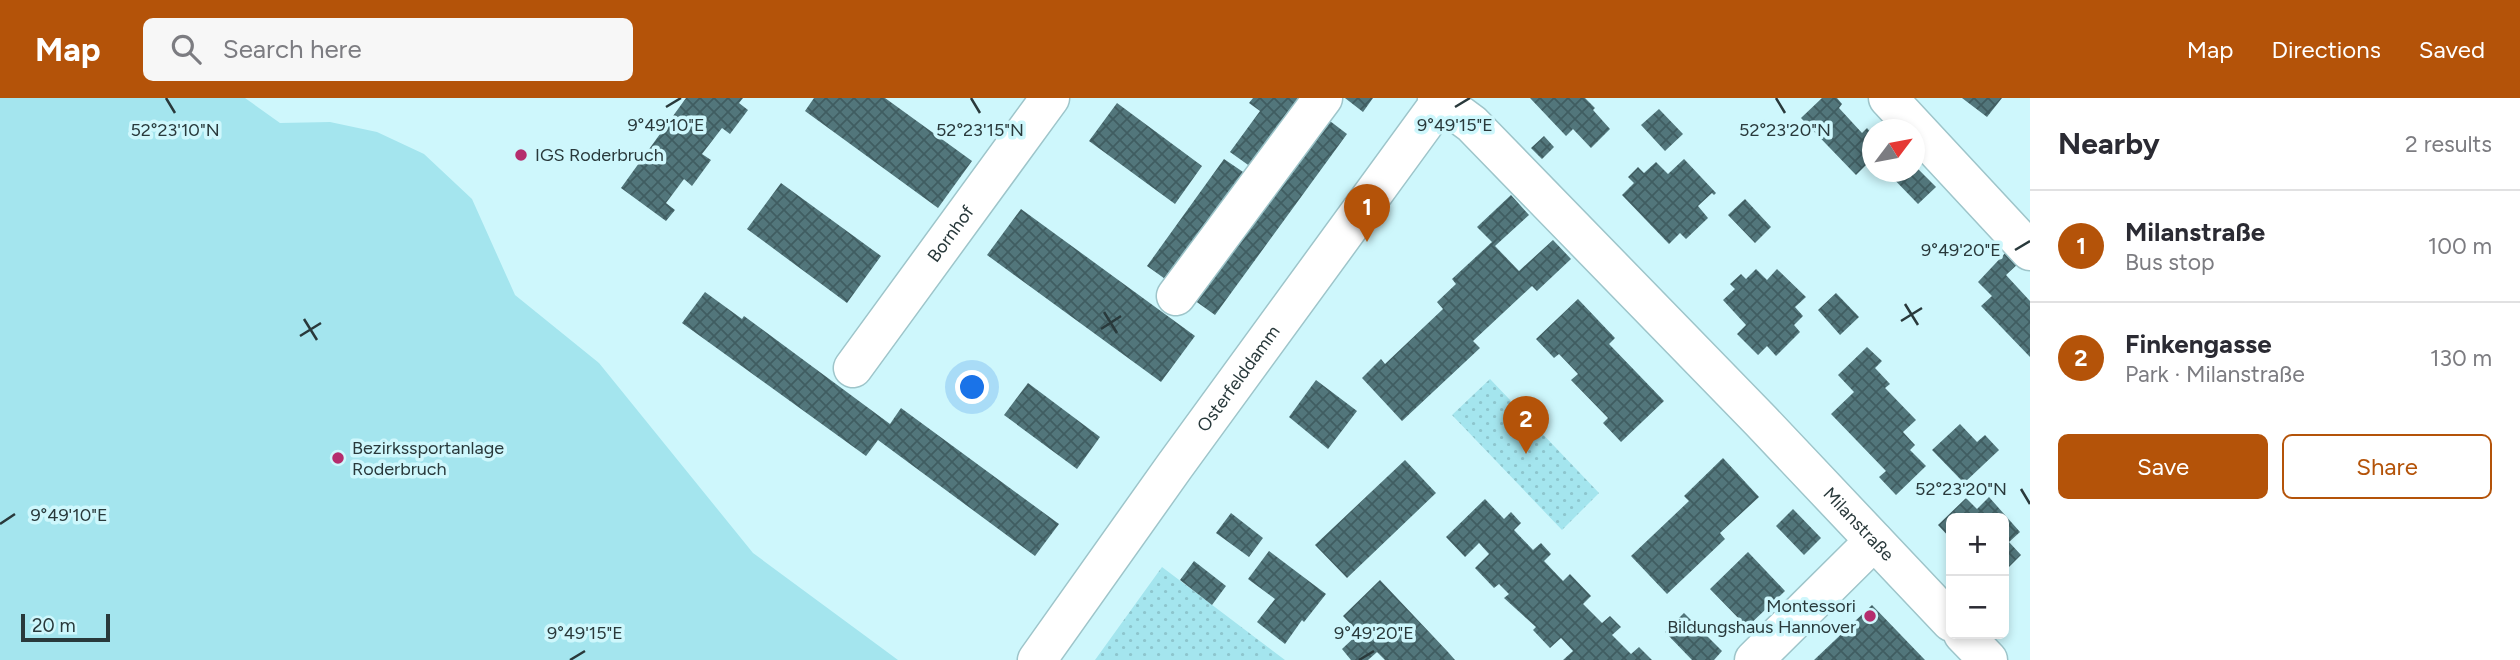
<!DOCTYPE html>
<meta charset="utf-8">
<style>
:root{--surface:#fff;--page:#f7f7f7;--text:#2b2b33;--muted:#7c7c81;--line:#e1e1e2;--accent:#b45309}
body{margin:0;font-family:Figtree,sans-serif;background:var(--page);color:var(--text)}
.controls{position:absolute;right:21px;bottom:21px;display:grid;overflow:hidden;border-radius:10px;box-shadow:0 4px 10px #0003}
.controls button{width:63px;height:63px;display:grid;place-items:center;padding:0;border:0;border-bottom:2px solid var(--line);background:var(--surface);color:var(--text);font:35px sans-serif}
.compass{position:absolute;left:1862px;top:21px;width:63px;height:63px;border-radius:50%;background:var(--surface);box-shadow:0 4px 10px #0003;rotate:58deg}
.scale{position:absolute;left:21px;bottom:18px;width:89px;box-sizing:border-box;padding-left:7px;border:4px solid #29393b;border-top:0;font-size:19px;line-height:24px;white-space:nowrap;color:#29393b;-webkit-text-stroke:5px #cef7fc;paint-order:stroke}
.you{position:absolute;left:973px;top:290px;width:24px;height:24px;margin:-18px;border:5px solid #fff;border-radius:50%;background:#1a73e8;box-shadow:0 0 0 10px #1a73e833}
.badge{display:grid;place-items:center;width:46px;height:46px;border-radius:50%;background:var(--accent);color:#fff;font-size:23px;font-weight:700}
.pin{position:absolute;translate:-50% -58px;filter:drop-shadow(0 2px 4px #0008)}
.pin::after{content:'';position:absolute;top:37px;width:24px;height:21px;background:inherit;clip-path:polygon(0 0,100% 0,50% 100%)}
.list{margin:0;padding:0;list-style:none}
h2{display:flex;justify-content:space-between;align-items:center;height:91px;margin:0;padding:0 28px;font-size:30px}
h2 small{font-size:23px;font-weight:400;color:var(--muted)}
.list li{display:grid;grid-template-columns:46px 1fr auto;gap:21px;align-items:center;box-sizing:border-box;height:112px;padding:0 28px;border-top:2px solid var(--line)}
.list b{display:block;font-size:26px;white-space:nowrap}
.list p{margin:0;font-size:23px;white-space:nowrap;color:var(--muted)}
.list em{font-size:23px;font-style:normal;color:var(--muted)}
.actions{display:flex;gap:14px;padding:21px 28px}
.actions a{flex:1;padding:16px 0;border:2px solid var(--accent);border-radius:10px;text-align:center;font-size:24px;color:var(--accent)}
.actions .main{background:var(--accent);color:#fff}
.icon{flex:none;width:38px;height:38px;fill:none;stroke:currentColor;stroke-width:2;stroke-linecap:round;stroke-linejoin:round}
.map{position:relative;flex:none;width:2030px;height:562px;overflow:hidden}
header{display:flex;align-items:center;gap:42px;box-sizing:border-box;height:98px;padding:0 35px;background:var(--accent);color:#fff}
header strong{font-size:33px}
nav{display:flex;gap:38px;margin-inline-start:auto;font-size:24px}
.search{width:490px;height:63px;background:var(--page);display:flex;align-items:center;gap:18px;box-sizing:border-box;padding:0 24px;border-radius:10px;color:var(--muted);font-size:26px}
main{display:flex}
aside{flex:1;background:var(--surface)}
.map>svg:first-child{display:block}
</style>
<header>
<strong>Map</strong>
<div class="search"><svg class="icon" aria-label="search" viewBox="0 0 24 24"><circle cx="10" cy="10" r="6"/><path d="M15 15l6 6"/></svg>Search here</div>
<nav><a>Map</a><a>Directions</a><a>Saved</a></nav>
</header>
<main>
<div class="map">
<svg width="2030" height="562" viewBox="0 0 2030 562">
<defs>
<pattern id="park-dots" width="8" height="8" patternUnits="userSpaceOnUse" patternTransform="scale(1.75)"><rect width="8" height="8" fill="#a4e5ee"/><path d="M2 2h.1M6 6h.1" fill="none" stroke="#8dc5cd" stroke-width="1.8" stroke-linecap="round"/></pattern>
<pattern id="building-cross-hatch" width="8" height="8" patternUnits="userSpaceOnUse" patternTransform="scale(1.75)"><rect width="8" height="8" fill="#52767b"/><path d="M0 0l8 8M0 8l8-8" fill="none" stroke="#405d61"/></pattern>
</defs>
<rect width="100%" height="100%" fill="#cef7fc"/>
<path fill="url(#park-dots)" d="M1490 281 1599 395 1562 432 1452 317Z
M1162 469 1285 562H1095Z"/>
<path fill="#a4e5ee" d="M0 0H245L280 25 330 24 377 34 424 56 472 101 515 197 599 265 753 455 898 562H0Z"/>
<path fill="url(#building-cross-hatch)" d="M686 0H743L739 5 748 12 730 36 722 30 702 56 711 62 692 88 684 81 666 105 675 112 666 123 621 90Z
M814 0H885L972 63 938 110 805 13Z
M1253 0H1302L1251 69 1230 54 1260 13 1249 5Z
M1345 0H1373L1363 14Z
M1530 0H1585L1595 10 1593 12 1610 31 1591 50 1573 31 1566 38Z
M1822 0H1837L1842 6 1839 10 1862 35 1867 30 1872 36V61L1856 77 1801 20Z
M1962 0H2002L1987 19Z
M1117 5 1202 68 1175 106 1089 43Z
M1659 11 1683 36 1665 53 1641 27Z
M1326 20 1347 36 1215 217 1194 202Z
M1544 38 1554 49 1542 61 1531 50Z
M1224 61 1246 76 1168 183 1147 168Z
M1684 61 1716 95 1714 97 1712 95 1698 108 1708 120 1686 141 1680 135 1669 146 1622 97 1634 85 1628 79 1638 69 1644 75 1656 64 1668 76Z
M1914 67 1936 89 1918 106 1887 74H1914Z
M781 85 881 158 847 205 747 131Z
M1511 97 1529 117 1495 148 1519 173 1553 142 1571 161 1537 193 1532 188 1473 243 1480 250 1402 323 1362 280 1381 261 1385 266 1443 211 1437 204 1456 186 1452 181 1492 144 1477 129Z
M1745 101 1771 129 1755 145 1728 117Z
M1021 111 1195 238 1161 284 987 157Z
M2008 152 2020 164 2006 177 2030 203V259L1981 208 1992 198 1978 184Z
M1756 171 1767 182 1777 171 1806 199 1795 209 1803 218 1794 227 1800 234 1776 258 1767 248 1758 257 1737 236 1746 227 1723 202 1735 191 1730 186 1741 176 1746 181Z
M705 194 742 221 744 218 890 326 901 310 1059 426 1035 458 878 342 866 358 682 225Z
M1836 195 1859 219 1840 237 1818 212Z
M1578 201 1615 240 1609 246 1664 303 1621 344 1603 325 1608 320 1571 282 1578 276 1559 256 1554 260 1536 241Z
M1867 249 1882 263 1875 270 1890 286 1885 290 1916 322 1903 334 1915 347 1910 352 1926 368 1896 397 1879 379 1886 373 1831 316 1854 294 1838 277Z
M1316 282 1357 313 1328 351 1289 319Z
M1028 285 1100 339 1077 371 1004 317Z
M1960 326 1977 344 1985 337 1999 352 1964 385 1932 352Z
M1723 360 1759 399 1720 435 1725 441 1667 496 1631 458 1689 403 1684 398Z
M1405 362 1436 395 1347 480 1315 447Z
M1989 399 2020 434 2009 444 2021 457 2004 474V420H1951V441L1938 427 1966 400 1977 411Z
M1485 401 1504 421 1511 414 1521 425 1514 432 1533 452 1541 445 1551 456 1544 463 1563 483 1570 476 1591 498 1583 506 1602 525 1610 518 1621 529 1612 537 1631 556 1639 549 1652 562H1563L1573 553 1561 540 1550 550 1533 532 1536 529 1504 500 1509 496 1499 486 1494 490 1475 470 1489 456 1479 445 1465 459 1446 439Z
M1793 411 1821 440 1804 457 1776 428Z
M1231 415 1263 440 1249 459 1216 435Z
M1269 453 1326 496 1304 524 1302 522 1285 546 1257 524 1275 501 1248 481Z
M1748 454 1785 493 1747 529 1710 491Z
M1194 463 1226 488 1212 507 1180 482Z
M1380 482 1448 554 1455 562H1385L1377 554 1368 562H1351L1342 551 1359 535 1343 518Z
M1872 507 1925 562H1814Z
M1684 515 1722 553 1714 562H1692L1665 534Z"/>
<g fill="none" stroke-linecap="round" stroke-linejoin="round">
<defs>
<g id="minor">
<path id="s1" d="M1437 0 1472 26 1761 323 1951 524"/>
<path d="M1888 0 2030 153"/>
<path d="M1176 198 1323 0"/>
<path id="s2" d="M853 270 1050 0"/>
<path d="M1963 536 1988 562"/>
<path id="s3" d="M1037 562 1174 369 1443 0"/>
<path d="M1754 562 1874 443"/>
</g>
</defs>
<use href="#minor" stroke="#9ec5ca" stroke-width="41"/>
<use href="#minor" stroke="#fff" stroke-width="38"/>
</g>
<path fill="none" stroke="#29393b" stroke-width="2.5" d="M166 0 175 15M971 0 980 15M1776 0 1785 15M666 9 681 0M1455 9 1470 0M2015 152 2030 143M1905 206 1918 227M1104 214 1117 235M304 221 317 242M1901 223 1922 210M1101 231 1121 218M300 238 321 225M2021 391 2030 406M0 426 15 416M570 562 585 553M1359 562 1374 553"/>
<g fill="#b52d6d" stroke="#cef7fc" stroke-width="2.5">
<circle cx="521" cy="57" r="7"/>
<circle cx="338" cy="360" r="7"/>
<circle cx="1870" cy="518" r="7"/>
</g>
<g text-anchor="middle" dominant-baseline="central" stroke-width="7" stroke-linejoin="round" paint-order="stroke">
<g font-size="18" fill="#29393b" stroke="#cef7fc" text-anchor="start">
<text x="535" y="57">IGS Roderbruch</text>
<text x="352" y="350">Bezirkssportanlage<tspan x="352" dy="21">Roderbruch</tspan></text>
<text x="1856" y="508" text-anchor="end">Montessori<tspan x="1856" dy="21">Bildungshaus Hannover</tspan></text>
</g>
<g font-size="18" fill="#29393b" stroke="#cef7fc">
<text stroke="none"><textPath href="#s2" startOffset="166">Bornhof</textPath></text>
<text stroke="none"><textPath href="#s3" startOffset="346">Osterfelddamm</textPath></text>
<text stroke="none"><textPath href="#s1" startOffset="600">Milanstraße</textPath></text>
</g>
</g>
<g font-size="18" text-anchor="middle" fill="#29393b" stroke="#cef7fc" stroke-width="7" stroke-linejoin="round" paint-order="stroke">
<text x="666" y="33">9°49'10"E</text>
<text x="1455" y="33">9°49'15"E</text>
<text x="175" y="38">52°23'10"N</text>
<text x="980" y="38">52°23'15"N</text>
<text x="1785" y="38">52°23'20"N</text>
<text x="1961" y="158">9°49'20"E</text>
<text x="1961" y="397">52°23'20"N</text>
<text x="69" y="423">9°49'10"E</text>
<text x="585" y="541">9°49'15"E</text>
<text x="1374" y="541">9°49'20"E</text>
</g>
</svg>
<div class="controls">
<button>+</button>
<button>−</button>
</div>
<svg class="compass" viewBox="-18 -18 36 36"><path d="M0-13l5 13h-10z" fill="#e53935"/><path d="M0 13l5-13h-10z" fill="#7c7c81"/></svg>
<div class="scale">20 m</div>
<div class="you"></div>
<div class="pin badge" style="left:1367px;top:144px">1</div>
<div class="pin badge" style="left:1526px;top:356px">2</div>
</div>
<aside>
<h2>Nearby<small>2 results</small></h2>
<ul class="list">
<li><span class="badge">1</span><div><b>Milanstraße</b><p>Bus stop</p></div><em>100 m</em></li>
<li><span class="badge">2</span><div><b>Finkengasse</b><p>Park · Milanstraße</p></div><em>130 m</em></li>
</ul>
<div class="actions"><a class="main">Save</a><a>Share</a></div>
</aside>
</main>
